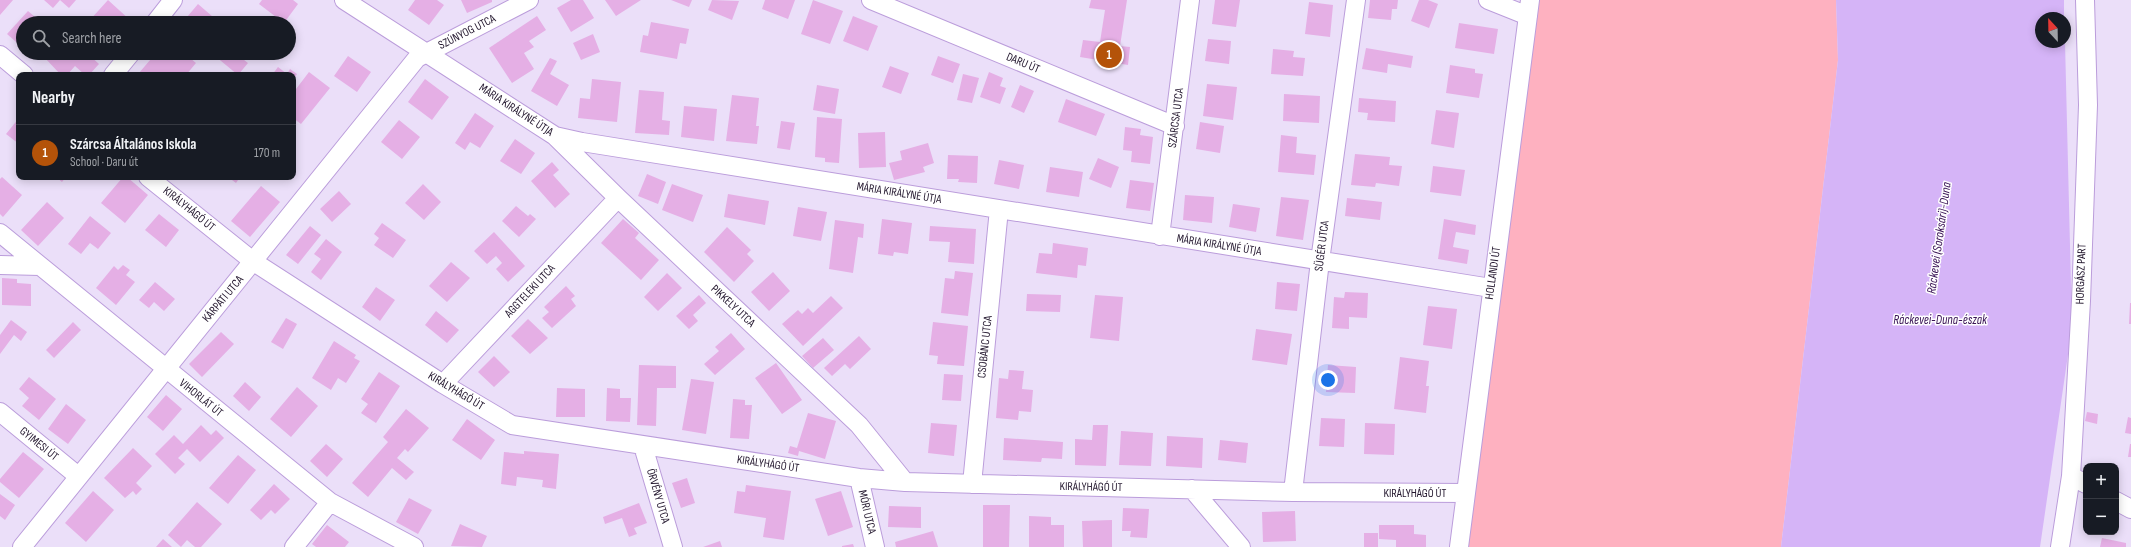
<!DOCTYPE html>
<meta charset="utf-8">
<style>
:root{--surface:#171b24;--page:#242831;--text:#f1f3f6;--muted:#9ea1a6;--line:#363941;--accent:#b45309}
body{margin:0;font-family:"Sofia Sans Condensed",sans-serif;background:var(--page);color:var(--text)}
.controls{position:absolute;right:12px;bottom:12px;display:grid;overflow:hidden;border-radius:8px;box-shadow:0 2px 10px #0003}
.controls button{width:36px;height:36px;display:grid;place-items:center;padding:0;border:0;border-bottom:1px solid var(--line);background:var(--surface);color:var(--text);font:20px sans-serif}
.compass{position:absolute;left:2035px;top:12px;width:36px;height:36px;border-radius:50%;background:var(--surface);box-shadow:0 2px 10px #0003;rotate:338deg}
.you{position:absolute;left:1328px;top:380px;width:14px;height:14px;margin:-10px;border:3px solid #fff;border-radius:50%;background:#1a73e8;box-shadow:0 0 0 6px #1a73e833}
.badge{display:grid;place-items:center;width:26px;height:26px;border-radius:50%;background:var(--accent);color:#fff;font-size:13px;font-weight:700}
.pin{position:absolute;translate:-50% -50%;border:2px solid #fff;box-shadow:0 1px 4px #0006}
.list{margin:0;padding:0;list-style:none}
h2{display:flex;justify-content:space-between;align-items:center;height:52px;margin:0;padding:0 16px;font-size:17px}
h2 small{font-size:13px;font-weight:400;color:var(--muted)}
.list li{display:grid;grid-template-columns:26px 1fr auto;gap:12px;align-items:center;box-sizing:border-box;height:56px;padding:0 16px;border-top:1px solid var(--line)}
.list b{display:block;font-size:15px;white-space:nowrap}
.list p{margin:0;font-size:13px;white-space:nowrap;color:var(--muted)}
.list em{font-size:13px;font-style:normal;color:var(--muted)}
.icon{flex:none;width:22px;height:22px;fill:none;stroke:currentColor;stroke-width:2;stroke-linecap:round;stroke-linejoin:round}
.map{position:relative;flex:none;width:2131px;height:547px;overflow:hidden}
.search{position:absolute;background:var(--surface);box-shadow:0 2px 10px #0003;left:16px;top:16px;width:280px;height:44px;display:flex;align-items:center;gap:10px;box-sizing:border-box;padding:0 14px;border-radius:22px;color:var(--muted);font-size:15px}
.panel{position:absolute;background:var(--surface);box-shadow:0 2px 10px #0003;left:16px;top:72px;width:280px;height:108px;border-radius:8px}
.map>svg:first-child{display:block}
</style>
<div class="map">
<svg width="2131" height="547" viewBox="0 0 2131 547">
<rect width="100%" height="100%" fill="#ebdff9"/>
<path fill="#feb1c0" d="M1526 0H1836L1838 60 1781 547H1459Z"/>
<path fill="#d5b4f7" d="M1836 0H2064V18H2041V42H2065L2072 327 2040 547H1781L1838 60Z"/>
<path fill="#e5afe5" d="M0 0H13L0 15Z
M44 0H76L69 8 60 0 53 8Z
M108 0 130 20 127 23H91L89 21Z
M262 0H293L298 4 284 23 259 4Z
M415 0H437L444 5 429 25 408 10Z
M461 0H492V2L467 13Z
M571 0H583L594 18 571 32 557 8Z
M605 0H641L616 16Z
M671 0H692L689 7Z
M712 0 739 1 732 20 708 10Z
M765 0H795L788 19 762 9Z
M813 0 843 11 830 44 801 34Z
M1091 0H1127L1120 46 1130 47 1128 65 1080 57 1083 40 1100 42 1105 10 1089 8Z
M1215 0H1240L1236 27 1212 24Z
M1370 0H1398L1397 9H1392L1391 20 1368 18Z
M1419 0H1428L1438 4 1429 28 1411 21Z
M1309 2 1333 5 1330 37 1305 34Z
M198 4 220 23H182Z
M28 11 42 23H23V48L7 34Z
M537 16 546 30 529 41 534 47 524 53 534 69 512 83 489 48Z
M853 16 878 26 868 51 843 41Z
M651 22 689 29 686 44 680 43 677 59 640 52 643 35 648 36Z
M1459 23 1498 29 1494 54 1455 48Z
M593 34 600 52 581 60 573 43Z
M1208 39 1231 41 1229 64 1205 61Z
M1366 48 1413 56 1411 68 1388 64 1387 73 1362 69Z
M1273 49 1294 51 1293 57 1305 58 1303 76 1271 74Z
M48 53H87L99 64 89 75H85L75 66 67 75H61L44 57Z
M156 53H184L196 63 186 75H141L139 73Z
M217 53H235L248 63 238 75 215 56Z
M348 56 371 72 357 92 334 76Z
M938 56 960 64 953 83 931 75Z
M550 58 557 61 550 74 569 85 557 106 531 91Z
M1450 65 1475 69V73L1483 74 1479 98 1446 93Z
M890 66 909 73 901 94 882 87Z
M278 67 287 74 290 69 297 74 293 80V75H272Z
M309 72 330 88 301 124 293 118V93Z
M989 72 1003 78 1000 86 1006 88 1000 104 980 97Z
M963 74 979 78 972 103 957 100Z
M425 79 449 97 432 120 408 102Z
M592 79 621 82 617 122 578 118 580 98 590 99Z
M1207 84 1237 87 1233 120 1203 116Z
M817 85 839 89 835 114 813 110Z
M1020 85 1034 91 1024 113 1011 107Z
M639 90 664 92 662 120 670 121 669 135 635 133Z
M1284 94 1320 96 1319 123 1283 121Z
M732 95 759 98 756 126H759L757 144 726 141Z
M1359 98 1396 101 1395 122 1367 120 1368 113 1358 112Z
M1066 99 1105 114 1096 136 1058 122Z
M684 106 717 109 714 141 681 137Z
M1436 110 1459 113 1454 148 1431 144Z
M475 113 494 126 480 148 470 142 465 150 455 143Z
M817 117 842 119 839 163 825 162V158L815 157Z
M19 118V144L6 134Z
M399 120 420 137 402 159 381 142Z
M781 121 795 123 790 150 777 148Z
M1200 122 1224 126 1220 153 1196 149Z
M1125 127 1141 129 1140 135 1153 137 1150 164 1131 162 1132 151 1123 150Z
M885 132 886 167 859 168 858 133Z
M1281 135 1297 137 1296 153 1316 155 1314 175 1278 172Z
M515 139 535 153 521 174 500 161Z
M928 143 934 163 923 167 925 172 894 180 889 163 902 160 900 151Z
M1355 154 1390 157 1389 165 1402 166 1399 186 1376 183 1375 187 1351 185Z
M948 155 978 156 977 183 958 182 959 179H947Z
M1098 158 1119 167 1111 188 1089 179Z
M999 160 1024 165 1019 189 994 184Z
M552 162 559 170 553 175 570 194 555 208 531 181Z
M1433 166 1465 170 1461 196 1430 192Z
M1050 167 1083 172 1079 197 1046 192Z
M647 174 666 182 658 204 638 196Z
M2 177 22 195 3 217 0 214V179Z
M56 177H66L62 182Z
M123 177H127L148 195 125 223 101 203Z
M228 177H240L236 183Z
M1130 180 1154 183 1150 211 1126 208Z
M423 184 441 202 424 220 405 203Z
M672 184 703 195 693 222 662 210Z
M261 186 280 202 250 237 231 221Z
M339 191 351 204 332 222 320 209Z
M728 194 769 201 765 225 724 217Z
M1185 195 1214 197 1212 223 1183 220Z
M1281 197 1309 200 1303 240 1276 236Z
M1347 198 1382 202 1380 220 1345 216Z
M47 202 64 218 38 246 21 230Z
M1233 204 1260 208 1256 232 1229 227Z
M516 206 528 216 530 214 536 219 519 237 502 221Z
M798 207 827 212 821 241 793 236Z
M159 214 179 230 166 247 145 230Z
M90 216 111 233 98 249 90 243 81 254 68 244Z
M623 219 639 233 635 238 659 260 641 280 601 243Z
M882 219 912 223 908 254 894 252 893 256 878 254Z
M1444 219 1476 225 1475 235 1456 232 1453 247 1469 250 1467 264 1438 259Z
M835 220 864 224 863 238 858 237 853 273 829 269Z
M382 223 406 240 393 258 374 245 379 238 374 234Z
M310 226 321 235 298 264 286 255Z
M930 226 976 229 974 264 948 262 950 242 929 241Z
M727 227 751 250 747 254 754 261 734 282 704 252Z
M494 232 525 266 508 282 496 269 502 263 496 256 487 264 474 251Z
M326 239 342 252 321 280 311 272 321 259 314 254Z
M1053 243 1088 248 1086 266 1078 265 1077 278 1036 273 1039 253 1052 254Z
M451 262 470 278 447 302 429 286Z
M123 265 130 270 126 275 135 282 116 305 96 288 114 266 118 270Z
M955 271 973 273 968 316 941 313 945 278 954 279Z
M773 272 790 291 769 311 751 292Z
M667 273 682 288 658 311 644 297Z
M2 278 17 279V283L31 284V306L2 305Z
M155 282 175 299 164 311 154 302 149 308 139 300Z
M1277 282 1300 284 1297 311 1275 309Z
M566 286 575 296 571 299 576 306 552 328 542 318 549 312 544 307Z
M376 287 395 300 380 321 362 307Z
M1345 292 1368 293 1367 318 1349 317V329L1332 328 1334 297 1344 298Z
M1027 294 1061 295 1060 312 1026 311Z
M699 295 706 303 693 315 698 321 689 329 676 316Z
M1095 295 1123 297 1119 341 1090 338Z
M831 296 843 308 803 346 782 324 798 310 802 314 808 308 813 313Z
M2130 303H2131V324H2129Z
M1428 306 1457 309 1452 349 1423 345Z
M436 311 459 330 447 343 425 325Z
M286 318 297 324 283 349 271 342Z
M528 319 548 338 530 354 511 336Z
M11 320 27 332 21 341 14 335 0 354V335Z
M73 322 81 330 54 358 46 350Z
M933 322 968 326 964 366 937 364 938 356 929 355Z
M1256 329 1292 334 1287 365 1252 360Z
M221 332 234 344 202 377 189 364Z
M731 333 745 349 715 375 704 364 719 351 715 347Z
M859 336 871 349 850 369 845 364 832 376 824 368Z
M823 338 834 350 813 368 802 356Z
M334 341 356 355 354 358 360 361 346 383 338 378 331 390 312 378Z
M494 356 510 372 494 387 478 372Z
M1400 357 1429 361 1426 386H1429L1426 413 1394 409Z
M776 363 802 400 782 414 755 378Z
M639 365 676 366V388H657L656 426 637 425Z
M1328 365 1356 367 1355 393 1326 392Z
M1009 370 1024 371 1022 389 1033 390 1031 412 1019 411 1018 420 996 418 999 378 1008 379Z
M379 372 400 386 376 423 361 413 368 404 361 399Z
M944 374 963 375 961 401 942 400Z
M29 377 56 399 39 420 22 406 29 398 19 389Z
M691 379 714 382 706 434 682 430Z
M245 382 261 397 249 411 233 396Z
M297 387 318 406 291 437 270 419Z
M557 388 585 389V417H556Z
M607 388 620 389V398H631L630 422 606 421Z
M166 395 182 409 163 431 147 417Z
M733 399 745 400V405H752L749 439 730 438Z
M66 404 86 420 68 444 48 429Z
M406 409 429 428 408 452 405 449 397 458 414 472 406 480 392 468 368 497 352 483 388 442 383 437Z
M2087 412 2098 414 2097 424 2085 421Z
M808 413 836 421 825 459 799 451 798 456 788 453 790 446 797 448Z
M2128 417 2131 418V434L2125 433Z
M1321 418 1345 419 1344 447 1319 446Z
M467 419 495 440 481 460 452 440Z
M931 423 957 425 954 456 928 453Z
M1365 423 1395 424 1394 455 1364 454Z
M201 425 211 435 216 430 224 438 200 462 187 449 178 458 185 464 175 474 155 454 174 435 183 444Z
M1093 425H1108L1106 466 1075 465V439L1092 440Z
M1121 431 1153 433 1151 466 1119 465Z
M1167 436 1203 438 1202 468 1166 466Z
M1004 438 1063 442 1062 459 1042 458 1041 462 1003 460Z
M1220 440 1248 443 1246 463 1218 460Z
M326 444 343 459 327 477 310 461Z
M2130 444H2131V457H2128Z
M133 448 152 466 136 483 142 489 136 495 133 491 125 498 104 478Z
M524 451 559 454 556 489 542 487 543 480 517 477 516 486 501 484 504 452 524 454Z
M23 452 44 469 19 498 0 482V479Z
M238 455 256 470 228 504 209 488Z
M687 478 695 503 681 508 672 483Z
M274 484 290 499 275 514 271 510 261 520 250 510Z
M746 485 791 491 784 540 763 537 766 518 734 513 737 491 745 492Z
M93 491 114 510 86 542 65 523Z
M841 491 853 527 828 536 815 499Z
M0 494 15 505 5 520 0 516Z
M409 498 432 510 418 534 396 522Z
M197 502 222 524 201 547H195L187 540 181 547 168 535Z
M639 503 647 523 634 528 637 534 629 537 622 518 605 524 603 517Z
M983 505H1010L1009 547H983Z
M889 506 921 507V528L888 527Z
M1123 508 1149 509 1147 538 1130 537 1131 531H1122Z
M2116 509 2119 510 2117 522H2116Z
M1295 511 1296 541 1263 542 1262 512Z
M1029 516 1051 517V525H1064V547H1029Z
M1112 520V547H1083L1082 521Z
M460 524 487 536 482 547 451 546Z
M327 525 349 542 345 547H316L312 544Z
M1379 525H1414V534L1426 535V547H1396V540L1379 539Z
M933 531 938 547H896L895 542Z
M1364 533H1378V547H1364Z
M2102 538 2126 543V547H2100Z
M163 539 172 547H156Z
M720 541 722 547H703Z
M853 544 854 547H842V546Z"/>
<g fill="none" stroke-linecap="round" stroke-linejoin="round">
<defs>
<path id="minor" d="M344 0 555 136 582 142 1491 288
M871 0 1175 126
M1488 0 1528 16
M155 23 173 0
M0 55 24 75
M113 75 131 53
M555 136 618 198 859 425 905 482
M148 177 254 262 443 384 512 425 859 478 905 482 1293 492 1466 493
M0 233 330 502 414 547
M1160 236 1190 0
M0 265 40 266
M443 384 618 198
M0 412 78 476
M643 446 673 547
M2071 476 2086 484
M859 478 875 547
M972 484 999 209
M1192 489 1241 547
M1293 492 1320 261 1356 0
M2116 501 2131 509
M22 547 417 58 529 0
M294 547 330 502
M1459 547 1530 0
M2060 547 2071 476 2081 301 2088 105 2085 0"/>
</defs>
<use href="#minor" stroke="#bb9ddb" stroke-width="20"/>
<use href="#minor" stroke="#fff" stroke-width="18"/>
</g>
<g text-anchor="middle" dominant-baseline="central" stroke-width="3" stroke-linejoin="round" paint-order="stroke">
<g font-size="12" fill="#23172e" stroke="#fff">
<text transform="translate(467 32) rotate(-27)">SZÚNYOG UTCA</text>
<text transform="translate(1023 63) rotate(23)">DARU ÚT</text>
<text transform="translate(516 110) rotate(33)">MÁRIA KIRÁLYNÉ ÚTJA</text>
<text transform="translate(1176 118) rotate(-83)">SZÁRCSA UTCA</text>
<text transform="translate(899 193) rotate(9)">MÁRIA KIRÁLYNÉ ÚTJA</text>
<text transform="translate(189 209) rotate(39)">KIRÁLYHÁGÓ ÚT</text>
<text transform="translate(1219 245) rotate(9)">MÁRIA KIRÁLYNÉ ÚTJA</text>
<text transform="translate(1322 246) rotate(-83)">SÜGÉR UTCA</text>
<text transform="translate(1493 273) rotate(-82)">HOLLANDI ÚT</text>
<text transform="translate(2081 274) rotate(-88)">HORGÁSZ PART</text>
<text transform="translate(530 291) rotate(-47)">AGGTELEKI UTCA</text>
<text transform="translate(223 299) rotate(-50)">KÁRPÁTI UTCA</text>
<text transform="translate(733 306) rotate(43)">PIKKELY UTCA</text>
<text transform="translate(985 347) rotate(-84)">CSOBÁNC UTCA</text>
<text transform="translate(456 391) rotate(31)">KIRÁLYHÁGÓ ÚT</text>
<text transform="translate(201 398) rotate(39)">VIHORLÁT ÚT</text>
<text transform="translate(39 444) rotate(39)">GYIMESI ÚT</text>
<text transform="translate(768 464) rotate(8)">KIRÁLYHÁGÓ ÚT</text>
<text transform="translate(1091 487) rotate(1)">KIRÁLYHÁGÓ ÚT</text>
<text x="1415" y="493">KIRÁLYHÁGÓ ÚT</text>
<text transform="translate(658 496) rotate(74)">ÖRVÉNY UTCA</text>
<text transform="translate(867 512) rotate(77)">MÓRI UTCA</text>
</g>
<g font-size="13" font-style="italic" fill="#391355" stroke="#fff">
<text transform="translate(1939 238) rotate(-82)">Ráckevei (Soroksári)-Duna</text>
<text x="1940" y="320">Ráckevei-Duna-észak</text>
</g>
</g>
</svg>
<div class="controls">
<button>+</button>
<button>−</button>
</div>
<svg class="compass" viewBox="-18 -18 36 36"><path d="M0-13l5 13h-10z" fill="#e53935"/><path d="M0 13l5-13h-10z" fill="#9ea1a6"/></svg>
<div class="you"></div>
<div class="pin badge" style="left:1109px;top:55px">1</div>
<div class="search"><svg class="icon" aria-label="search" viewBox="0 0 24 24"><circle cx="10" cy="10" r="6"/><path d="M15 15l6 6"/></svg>Search here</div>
<section class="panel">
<h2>Nearby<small></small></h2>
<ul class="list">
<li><span class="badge">1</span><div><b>Szárcsa Általános Iskola</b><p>School · Daru út</p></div><em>170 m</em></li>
</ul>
</section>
</div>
